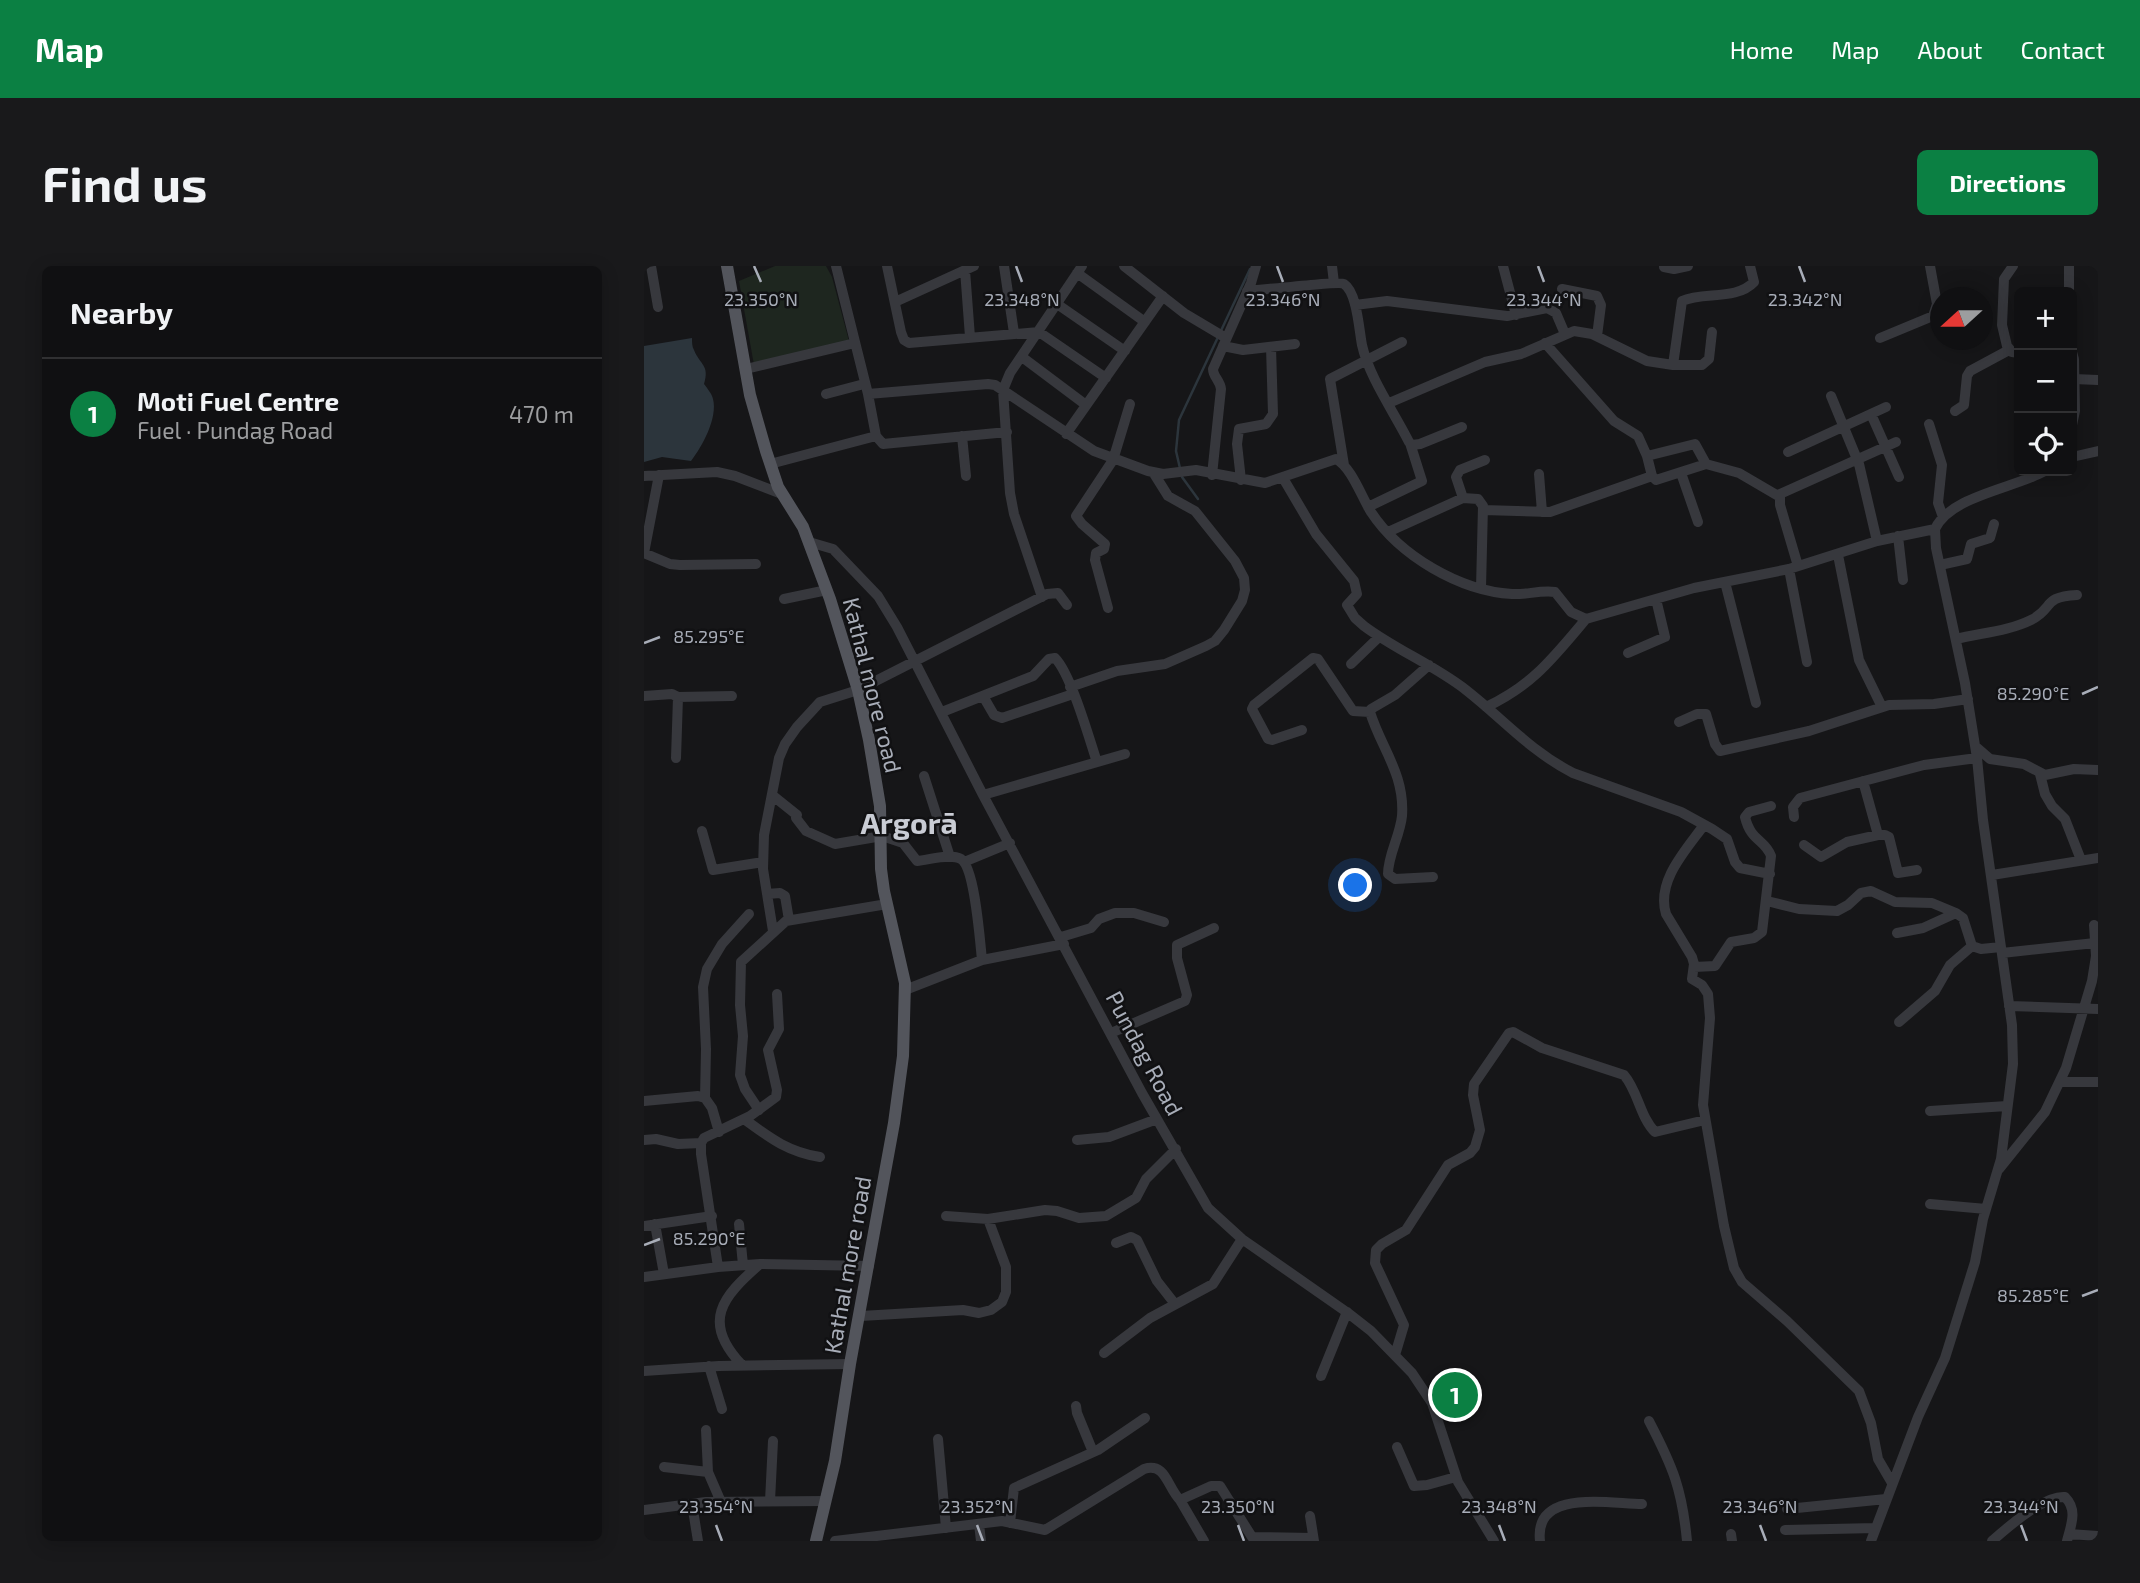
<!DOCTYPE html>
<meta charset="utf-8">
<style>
:root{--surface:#101012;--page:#19191b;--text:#f1f3f6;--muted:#9c9d9f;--line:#303032;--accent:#0b8043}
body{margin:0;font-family:"Exo 2",sans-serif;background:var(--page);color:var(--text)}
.controls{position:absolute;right:21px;top:21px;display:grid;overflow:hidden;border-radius:10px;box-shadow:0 4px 18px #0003}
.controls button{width:63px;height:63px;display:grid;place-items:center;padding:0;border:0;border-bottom:2px solid var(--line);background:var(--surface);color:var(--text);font:35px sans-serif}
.compass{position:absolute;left:1286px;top:21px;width:63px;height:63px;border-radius:50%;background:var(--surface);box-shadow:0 4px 18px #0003;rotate:249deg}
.you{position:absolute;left:712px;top:620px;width:24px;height:24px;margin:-18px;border:5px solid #fff;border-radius:50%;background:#1a73e8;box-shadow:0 0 0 10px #1a73e833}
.badge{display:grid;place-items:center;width:46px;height:46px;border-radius:50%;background:var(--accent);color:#fff;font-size:23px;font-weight:700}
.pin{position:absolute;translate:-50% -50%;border:4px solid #fff;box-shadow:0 2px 7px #0006}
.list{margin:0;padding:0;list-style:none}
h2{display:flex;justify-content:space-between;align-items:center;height:91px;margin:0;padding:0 28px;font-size:30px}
h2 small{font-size:23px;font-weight:400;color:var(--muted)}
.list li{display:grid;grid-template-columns:46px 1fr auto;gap:21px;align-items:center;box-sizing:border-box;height:112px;padding:0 28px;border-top:2px solid var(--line)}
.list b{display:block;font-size:26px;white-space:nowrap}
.list p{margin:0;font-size:23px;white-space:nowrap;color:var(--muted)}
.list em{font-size:23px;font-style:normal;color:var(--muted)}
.icon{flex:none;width:38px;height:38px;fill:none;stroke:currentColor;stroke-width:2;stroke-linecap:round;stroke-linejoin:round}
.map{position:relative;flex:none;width:1454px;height:1275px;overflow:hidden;border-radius:10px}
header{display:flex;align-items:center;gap:42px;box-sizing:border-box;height:98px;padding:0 35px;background:var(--accent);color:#fff}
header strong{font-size:33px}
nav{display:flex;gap:38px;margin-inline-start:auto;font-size:24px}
.intro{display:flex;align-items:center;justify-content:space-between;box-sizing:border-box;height:168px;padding:0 42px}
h1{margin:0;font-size:49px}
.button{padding:18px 32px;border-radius:10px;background:var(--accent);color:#fff;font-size:24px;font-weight:700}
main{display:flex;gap:42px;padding:0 42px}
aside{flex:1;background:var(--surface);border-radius:10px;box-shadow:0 4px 18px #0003}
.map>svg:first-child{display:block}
</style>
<header>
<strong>Map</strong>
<nav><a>Home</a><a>Map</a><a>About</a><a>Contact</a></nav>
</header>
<div class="intro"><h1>Find us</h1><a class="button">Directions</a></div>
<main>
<aside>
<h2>Nearby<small></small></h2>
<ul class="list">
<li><span class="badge">1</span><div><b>Moti Fuel Centre</b><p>Fuel · Pundag Road</p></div><em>470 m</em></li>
</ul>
</aside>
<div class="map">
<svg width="1454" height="1275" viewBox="0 0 1454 1275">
<rect width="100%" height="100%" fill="#161618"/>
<path fill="#1e261f" d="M131 0H182L188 11 206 79 110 99 95 15Z"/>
<path fill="#2c353c" d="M48 72C48 76 48 81 50 84 56 99 66 99 60 118 63 122 68 128 69 133 74 152 58 181 47 195L18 191 0 196V80Z"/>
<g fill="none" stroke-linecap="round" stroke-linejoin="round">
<path stroke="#2c353c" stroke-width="2.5" d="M554 233 538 211 532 185 535 154 606 3"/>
<path stroke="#37383d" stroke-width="10" d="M7 0 14 41
M192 0 224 128 344 118 351 119 450 185 504 205 519 208 552 204 621 217 692 193C708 202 717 230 727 246 756 290 816 325 868 328 882 329 896 324 911 326L927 346 942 353 1050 322 1145 303 1233 275 1291 263 1292 282 1321 417 1333 492 1339 554 1368 759 1369 798 1357 893 1339 953 1331 996 1301 1092 1274 1151 1227 1275
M243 0 257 66 260 74 265 77 395 66 462 112
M360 0 370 67
M480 0 540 47 582 72
M688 0 690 17
M859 0 872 49
M1369 0 1360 13 1358 59 1363 80 1368 86 1375 87
M1020 1 1030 3 1044 0
M321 4 326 71
M433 7 501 56
M918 23 953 30 957 39 953 70
M603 25C617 24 695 15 700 18 713 26 715 64 718 79 725 111 750 146 765 176L768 179 776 178 818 161
M1425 26V0
M251 36 330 0
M413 38 481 85
M711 39 743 35 863 50 903 42 912 47 921 68
M1236 72 1289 50 1293 38 1286 0
M901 77 970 155 994 170 1003 190 1051 178 1062 198 1095 207 1136 231
M579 80 599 84 651 78
M1428 86 1430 93 1431 145 1428 159
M378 91 442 139
M1029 99 1038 35C1059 25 1092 35 1110 16L1106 0
M102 103 211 77
M1430 113 1454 114
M182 128 220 118
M224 128 232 170 239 178 363 166
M1187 130 1215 198 1233 275
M745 137 841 96 877 88 930 65 948 68 1003 95 1029 99H1058L1065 93 1068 66
M1311 145 1320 139 1323 110 1326 105 1365 84
M1227 148 1255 211
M1285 158 1298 199 1294 237 1299 251
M422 168 519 30
M318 170 322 210
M1144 186 1242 141
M1003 190 1008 210 1012 214 1062 198
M1428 191 1454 185
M126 198 232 170
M700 199 686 113 758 76
M1037 207 1054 256
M895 208 898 246
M568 209 577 123C576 114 569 111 569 103L607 17 612 0
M0 210 73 206 91 210 138 228
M639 212 672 268 710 315 713 328 703 339 711 352 720 360C752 384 790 399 822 424 858 452 886 485 929 507L1037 546 1068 563 1083 573 1091 596 1096 602 1126 608
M597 214 593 178 595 163 622 158 629 148 627 81
M724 241 778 215 766 177
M839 244 906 246 1008 210
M1291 263C1306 230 1371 222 1401 205
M744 266 819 232
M1254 270 1259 314
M165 276 189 283 234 330 253 361 339 529 498 827 564 942 598 973 704 1047 727 1065 768 1107 788 1137 814 1216 850 1275
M0 287 26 298 36 299 112 298
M0 287 15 209
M1194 289 1215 394 1238 441
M1296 299 1323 293 1327 278 1346 272 1350 258
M1154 300 1136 239V228L1252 176
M1145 303 1163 396
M1081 316 1112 437
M837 322 839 240 834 233 819 232 812 211 816 204 841 194
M398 331 370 248 366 227 359 124 366 107 438 0
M140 333 183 324
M464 342 451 294 452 287 460 283 461 278 438 258 432 250 469 194 486 138
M1312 373C1336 367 1365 365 1387 354 1411 342 1397 331 1433 329
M984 387 1021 371 1012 333
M707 398 735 371
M785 399 751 429 727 443 726 446C737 482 761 508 758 550 756 570 744 589 744 608L751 613 789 611
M426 421 473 405 521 398 562 380 571 375 580 364 598 335 601 324 600 312 591 295 551 245 524 230 509 206
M0 430 28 428 34 431 32 492
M339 430 350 449 358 452 429 428
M34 431 88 430
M842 441C889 419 909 392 942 353
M298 446 389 410 405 393 411 392C427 408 445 472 453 496
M1035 456 1053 448H1062L1071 478 1076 485 1165 465 1245 439 1290 438 1324 433
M658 464 628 474 624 473 608 443 610 439 669 392 674 393 709 445 726 446
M1331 480 1346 493 1380 498 1401 509 1430 503 1454 504
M1396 508 1401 528 1408 540 1421 553 1437 594
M280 510 306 591
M1219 515 1234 569H1241L1245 571 1254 607 1273 604
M128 529 153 549
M339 529 481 488
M1150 551 1149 541 1156 532 1280 499 1333 492
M152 552 162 565 191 578 238 570 259 577 273 595C285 594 306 587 317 593 331 602 336 676 338 694
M1060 559C1042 584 1012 615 1022 648L1048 691 1050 698 1048 713 1058 719 1064 728 1066 752 1059 839 1080 960 1090 1002 1098 1016 1143 1055 1215 1125 1227 1157 1234 1193 1248 1217
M58 565 69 604 119 596
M1160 579 1177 591 1203 576 1234 569
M320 596 366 577
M1348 609 1454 592
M123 628 136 627 141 630 145 654
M1123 635 1155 643 1193 645 1204 639 1217 627 1227 625 1251 636 1288 637 1312 647
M129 665 119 603 120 569 135 492 141 478 153 461 176 436 214 424 403 328 414 327 423 339
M1253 667 1279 662 1312 647 1319 652 1328 680 1337 683 1357 681
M417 671 447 662 455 653 471 647H490L520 656
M1358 687 1451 677
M1050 701 1071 700 1087 676 1110 672 1118 666 1127 590C1121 573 1107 576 1101 551L1105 546 1127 540
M261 724 338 694 420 678
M133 728 135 763 124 784 133 824 132 831 106 850 60 872 57 877V888L74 1001 116 998 225 1000
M1365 740 1454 743
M1255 756 1291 725 1306 699 1328 680
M467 767 541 735 543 729 533 692V679L570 662
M1416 816H1454
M61 832 62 783 59 721 63 703 78 678 105 648
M0 835 54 830 61 832 68 842 75 866
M115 844 101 823 96 809 99 770 96 739 97 696 142 655 243 638
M1286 845 1363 840
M100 853C126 872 144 886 176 891
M0 874 12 873 34 878 57 877
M433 874 465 871 513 853
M1355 903 1401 846 1422 802 1448 715 1452 690 1450 659
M1286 938 1342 943
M302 950 344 953 401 944 413 945 435 952 462 950 492 932 502 913 532 883
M11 958 20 1008
M95 958 99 999
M0 960 68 950
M472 977 487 971 493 974 513 1015 531 1038
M0 1011 74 1001
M217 1050 319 1044 335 1047 347 1044 358 1036 362 1026V1001L344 953
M460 1087 506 1052 569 1018 598 973
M751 1089 760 1059 731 997 732 984 738 978 762 964 804 899 826 887 831 881 836 864 829 829 830 818 865 767 869 766 898 782 980 809C994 825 996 851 1011 866L1061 854
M98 1099C57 1056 78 1031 116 998
M65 1100 78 1143
M0 1105 75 1100 206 1098
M677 1110 703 1046
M432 1140 433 1147 449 1186
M1005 1155C1029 1201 1038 1223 1043 1275
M62 1164 64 1206 77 1236
M294 1173 302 1262
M753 1181 770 1220 783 1219 812 1211
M20 1201 64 1206
M536 1234 560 1275
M126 1235 129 1175
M48 1238 54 1275
M1143 1243 1242 1233
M0 1244 62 1236 182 1235
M666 1250 670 1275
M366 1257 370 1222 454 1184 501 1152
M335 1258 337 1275
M1141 1264 1232 1262
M1087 1268 1088 1275
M1425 1268 1454 1270
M191 1275 358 1255 401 1264 500 1203C522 1196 523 1221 536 1234L567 1220H576L608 1271 669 1272
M896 1275C890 1222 966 1238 998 1238
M1348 1275C1364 1261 1400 1229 1421 1231 1434 1244 1427 1259 1423 1275"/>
<path stroke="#53555c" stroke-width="12" d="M83 0 106 129 122 185 134 221 159 261 186 333 214 424 225 474 236 540 237 603 240 625 261 717 259 790 250 857 206 1098 191 1195 172 1275"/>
</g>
<path fill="none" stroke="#a8adb8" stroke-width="2.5" d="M110 0 117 16M372 0 378 16M633 0 639 16M894 0 900 16M1155 0 1161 16M0 377 16 371M1438 428 1454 421M0 979 16 973M1438 1030 1454 1024M72 1259 78 1275M333 1259 339 1275M594 1259 600 1275M855 1259 861 1275M1116 1259 1122 1275M1377 1259 1383 1275"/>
<g text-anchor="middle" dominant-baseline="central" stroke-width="5" stroke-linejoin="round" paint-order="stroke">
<g font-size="23" fill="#a8adb8" stroke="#111113">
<text transform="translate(229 419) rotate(76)">Kathal more road</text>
<text transform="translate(501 787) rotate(62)">Pundag Road</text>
<text transform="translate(203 999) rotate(-80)">Kathal more road</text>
</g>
<g font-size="30" font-weight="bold" fill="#c9ccd4" stroke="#111113">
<text x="265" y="556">Argorā</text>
</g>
</g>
<g font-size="18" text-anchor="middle" fill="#a8adb8" stroke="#111113" stroke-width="5" stroke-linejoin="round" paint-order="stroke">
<text x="117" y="40">23.350°N</text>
<text x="378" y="40">23.348°N</text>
<text x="639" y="40">23.346°N</text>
<text x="900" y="40">23.344°N</text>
<text x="1161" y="40">23.342°N</text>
<text x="65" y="377">85.295°E</text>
<text x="1389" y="434">85.290°E</text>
<text x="65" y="979">85.290°E</text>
<text x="1389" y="1036">85.285°E</text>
<text x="72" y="1247">23.354°N</text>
<text x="333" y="1247">23.352°N</text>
<text x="594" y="1247">23.350°N</text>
<text x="855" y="1247">23.348°N</text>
<text x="1116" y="1247">23.346°N</text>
<text x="1377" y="1247">23.344°N</text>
</g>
</svg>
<div class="controls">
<button>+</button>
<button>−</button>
<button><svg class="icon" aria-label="locate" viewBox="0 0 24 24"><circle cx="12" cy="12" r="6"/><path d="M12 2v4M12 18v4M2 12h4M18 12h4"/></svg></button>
</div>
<svg class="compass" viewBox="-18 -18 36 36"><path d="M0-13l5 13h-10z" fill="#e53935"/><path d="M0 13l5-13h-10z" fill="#9c9d9f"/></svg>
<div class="you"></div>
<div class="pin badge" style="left:811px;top:1129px">1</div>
</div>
</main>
